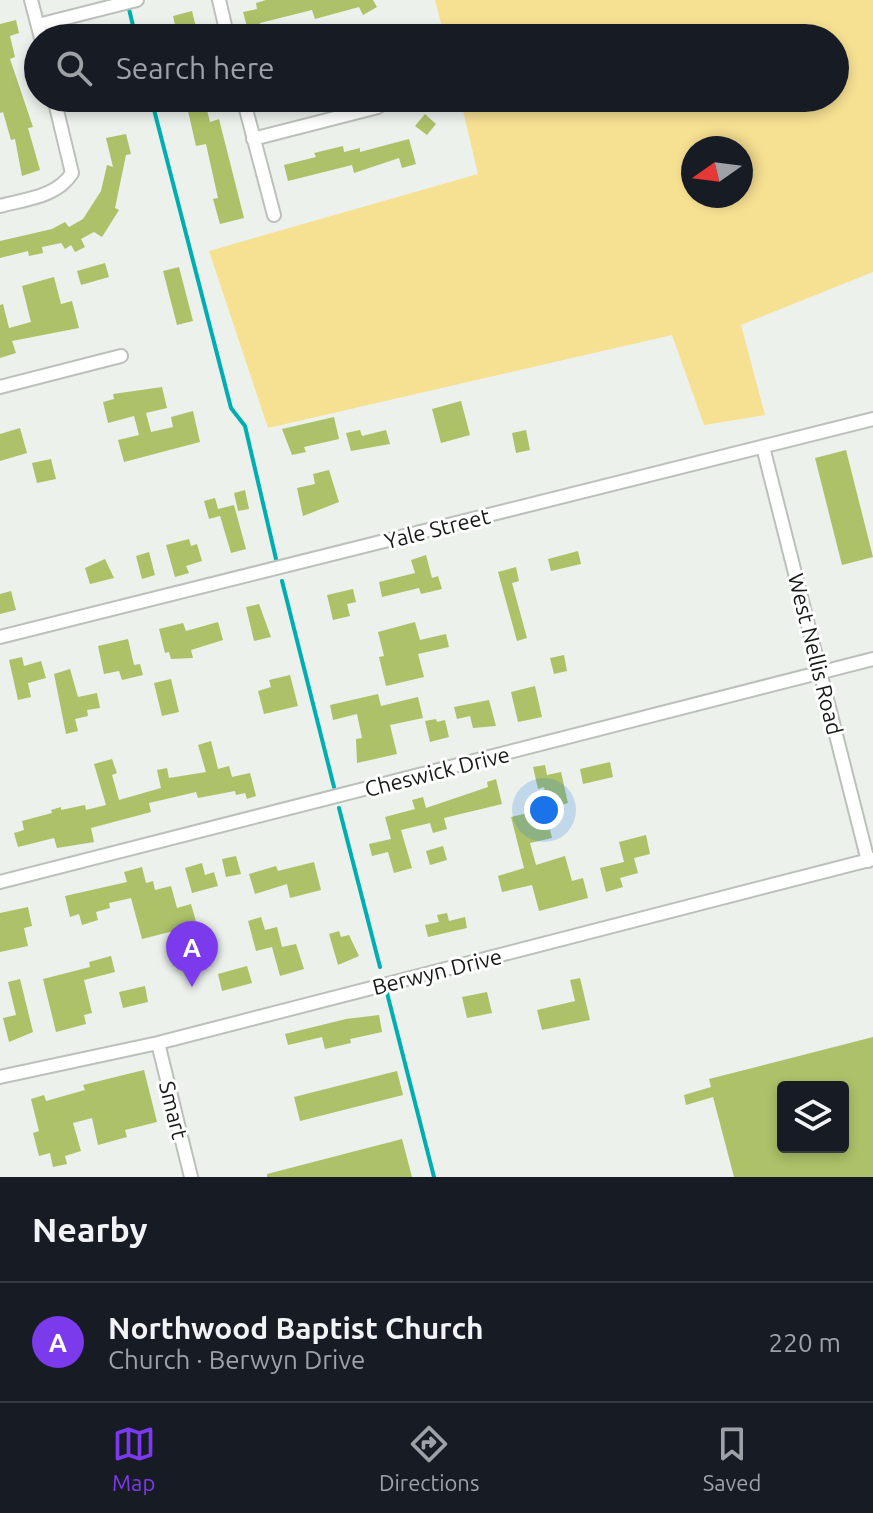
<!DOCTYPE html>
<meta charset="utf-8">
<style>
:root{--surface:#171b24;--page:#242831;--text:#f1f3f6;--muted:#9ea1a6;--line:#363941;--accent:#7c3aed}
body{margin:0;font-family:Ubuntu,sans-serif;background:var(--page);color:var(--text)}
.controls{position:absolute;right:24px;bottom:24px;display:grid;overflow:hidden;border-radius:8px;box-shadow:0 4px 12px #0003}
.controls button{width:72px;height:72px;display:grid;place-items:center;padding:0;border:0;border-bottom:2px solid var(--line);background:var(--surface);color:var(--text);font:40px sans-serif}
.compass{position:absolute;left:681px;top:136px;width:72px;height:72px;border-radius:50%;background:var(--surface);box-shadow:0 4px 12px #0003;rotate:256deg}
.you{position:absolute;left:544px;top:810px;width:28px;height:28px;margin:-20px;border:6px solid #fff;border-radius:50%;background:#1a73e8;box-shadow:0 0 0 12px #1a73e833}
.badge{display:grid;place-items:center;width:52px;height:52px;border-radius:50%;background:var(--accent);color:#fff;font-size:26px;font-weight:700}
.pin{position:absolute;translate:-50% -66px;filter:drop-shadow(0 2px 4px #0008)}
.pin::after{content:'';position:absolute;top:42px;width:28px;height:24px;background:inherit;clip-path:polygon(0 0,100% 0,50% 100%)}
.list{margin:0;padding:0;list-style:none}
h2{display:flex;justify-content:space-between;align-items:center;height:104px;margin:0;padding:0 32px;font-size:34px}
h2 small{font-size:26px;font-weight:400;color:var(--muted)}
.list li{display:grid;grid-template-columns:52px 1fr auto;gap:24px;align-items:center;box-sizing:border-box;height:120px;padding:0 32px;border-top:2px solid var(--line)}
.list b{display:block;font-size:30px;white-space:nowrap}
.list p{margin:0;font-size:26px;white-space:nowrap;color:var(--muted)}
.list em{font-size:26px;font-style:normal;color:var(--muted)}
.icon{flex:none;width:44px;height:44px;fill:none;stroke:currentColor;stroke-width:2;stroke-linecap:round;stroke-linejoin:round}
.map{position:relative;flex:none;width:873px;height:1177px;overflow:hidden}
.search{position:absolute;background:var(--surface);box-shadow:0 4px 12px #0003;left:24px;right:24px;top:24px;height:88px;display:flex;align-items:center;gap:20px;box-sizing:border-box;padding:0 28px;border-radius:44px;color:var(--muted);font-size:30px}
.sheet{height:224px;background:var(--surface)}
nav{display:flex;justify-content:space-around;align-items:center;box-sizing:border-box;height:112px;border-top:2px solid var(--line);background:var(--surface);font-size:22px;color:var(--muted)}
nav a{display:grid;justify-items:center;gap:4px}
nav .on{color:var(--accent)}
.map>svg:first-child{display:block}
</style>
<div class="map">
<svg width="873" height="1177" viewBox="0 0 873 1177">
<rect width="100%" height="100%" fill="#ecf1ec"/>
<path fill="#f6e092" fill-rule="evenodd" d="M435 0H873V272L741 325 765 415 704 425 672 335 268 428 209 251 478 174 460 98H835V38H445ZM693 148H741V196H693Z"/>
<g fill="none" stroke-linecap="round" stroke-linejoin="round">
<path stroke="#00aeb1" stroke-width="4" d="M128 5 136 38
M151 98 231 408 245 426 276 559
M282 581 334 787
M339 808 380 967
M386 989 434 1177"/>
</g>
<path fill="#acc168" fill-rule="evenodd" d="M266 0H373L377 7 363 15 359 7 315 19 312 10 260 23 264 38H250L243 12 257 9 256 3Z
M192 11 196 27 191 28 193 38H178L173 16Z
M16 20 19 33 10 36 15 57 10 59 33 127 28 128 40 170 22 176 15 139 11 140 3 112 0 113V24Z
M185 98H204L210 122 219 119 244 218 220 224 213 199 218 198 206 144 196 146Z
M425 114 436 124 427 135 415 126Z
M126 134 131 154 126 155 115 208 119 210 102 237 94 232 81 239 85 247 75 252 71 245 65 249 61 243 42 247 43 253 29 256 28 251 0 258V241L52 229 65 222 69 227 83 219 101 191 107 165 113 167 106 138Z
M409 139 416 164 402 168 399 158 354 173 352 165 288 181 284 165 316 157 314 153 343 146 344 152 360 148V152Z
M105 263 109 277 81 285 77 271Z
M179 267 193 321 177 325 163 271Z
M54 277 61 304 72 301 79 328 12 341 16 353 0 358V305L3 304 9 328 31 322 22 286Z
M162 387 167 408 146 413 151 432 173 427 171 417 193 411 200 442 124 462 118 440 139 435 134 416 108 423 103 402 114 399 113 394Z
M461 401 470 435 441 443 432 409Z
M334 417 339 439 304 447 306 452 292 455 282 429Z
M20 428 27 453 0 461V434Z
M360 430 362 436 386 430 390 444 351 451 346 433Z
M526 430 530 450 516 453 512 433Z
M846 450 873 557 842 565 815 458Z
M51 459 56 479 37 483 32 463Z
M329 470 339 502 303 516 297 488 315 484 313 474Z
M245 490 249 509 238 511 234 493Z
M215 498 220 516 209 519 204 501Z
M234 505 246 549 231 553 218 509Z
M189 539 191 546 197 544 202 561 186 566 189 573 175 577 166 545Z
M578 551 581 564 551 571 548 559Z
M149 552 155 575 142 579 136 556Z
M426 555 432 578 438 576 442 589 421 594 419 588 382 597 379 582 415 573 411 560Z
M105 559 114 578 90 584 85 568Z
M516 567 519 581 512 583 527 638 517 641 498 572Z
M353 589 356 602 347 604 350 616 333 620 327 595Z
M11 591 16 610 0 614V594Z
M259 604 271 637 254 641 246 607Z
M218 622 223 640 191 650 193 658 171 659 169 652 165 653 159 629 183 623 186 631Z
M415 622 420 640 446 634 449 647 418 654 424 677 386 686 379 657 384 656 378 632Z
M128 639 134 665 140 664 143 675 122 680 119 671 104 674 98 646Z
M564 655 567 671 554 674 550 658Z
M22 657 24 666 41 661 46 678 28 683 31 697 18 700 9 660Z
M70 669 78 697 97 693 100 708 87 710 88 716 75 719 78 731 66 734 54 674Z
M290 675 298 706 264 714 258 691 271 687 269 680Z
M171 679 179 712 162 716 154 683Z
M535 686 542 717 518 722 511 692Z
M378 694 381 706 418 697 423 718 390 725 397 754 357 763 356 739 362 738 357 714 333 720 330 705Z
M489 700 496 726 473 728 470 716 457 719 454 707Z
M436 719 437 722 445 720 449 737 430 742 425 721Z
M211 741 218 769 229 766 232 777 250 773 256 796 247 799 245 793 236 795 235 791 198 798 196 792 149 803 151 812 91 828 94 842 57 848 54 838 18 847 14 833 24 830 22 821 52 813 51 810 61 807V810L85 805 86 810 106 805 94 764 112 759 117 773 112 775 119 800 161 788 157 770 167 768 169 778 206 772 198 745Z
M610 762 613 777 583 784 580 769Z
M545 765 547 775 561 772 568 803 549 808 544 787 538 789 533 767Z
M496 779 502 804 444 818 447 829 433 833 430 823 401 830 412 868 394 873 388 852 372 856 369 844 391 839 385 817 415 809 412 800 423 797 426 808 488 787 487 782Z
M532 812 535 825 548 821 552 838 530 843 536 865 565 856 572 881 583 878 588 898 539 911 532 885 502 892 498 876 524 868 511 817Z
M646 835 650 854 634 858 638 873 620 878 623 887 606 892 600 868 624 862 619 842Z
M443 846 447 860 430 865 426 851Z
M236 856 241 874 226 877 222 859Z
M314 862 321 890 290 898 287 884 255 894 249 874 276 866 278 871Z
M202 863 205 875 214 872 218 886 192 893 185 868Z
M142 867 146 883 153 881 155 890 171 886 177 908 191 904 197 925 142 939 131 898 109 903 110 908 96 912 98 920 82 925 79 914 70 917 65 896 127 882 124 872Z
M28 907 32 926 24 928 28 946 0 952V913Z
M447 913 449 921 465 917 467 928 428 937 425 925 439 922 437 915Z
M261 917 265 930 277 927 282 947 296 944 304 969 280 976 272 947 256 951 248 921Z
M339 931 341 937 349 935 359 956 338 965 329 934Z
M111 956 115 972 84 980 92 1013 84 1015 86 1024 56 1032 43 979 90 967 89 962Z
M247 966 252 983 222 991 218 974Z
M580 978 590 1020 542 1030 537 1010 575 1001 570 980Z
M20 979 33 1032 9 1042 3 1018 16 1015 8 982Z
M145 986 148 1002 123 1008 119 992Z
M487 992 492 1013 467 1018 462 997Z
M379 1015 382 1032 350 1039 351 1043 325 1049 322 1037 288 1045 285 1034 346 1019Z
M873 1037V1177H734L713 1097 686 1105 684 1095 711 1087 709 1079ZM783 1087H843V1147H783Z
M144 1070 157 1122 125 1130 127 1137 98 1145 92 1118 73 1123 81 1151 65 1156 67 1164 53 1167 50 1153 39 1156 33 1133 39 1131 31 1099 44 1095 46 1101 85 1090 83 1085Z
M397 1071 403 1095 300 1121 294 1097Z
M402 1139 412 1177H267V1174Z"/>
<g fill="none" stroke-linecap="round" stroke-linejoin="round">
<defs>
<path id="minor" d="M31 0 41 38
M219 0 228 38
M38 25 137 0
M243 98 274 215
M253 139 378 107
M0 206C26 199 57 197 72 173L54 98
M0 387 121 356
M763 447 868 861
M0 637 873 419
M0 882 873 659
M158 1043 191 1177
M0 1077 158 1043 873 859"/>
</defs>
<use href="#minor" stroke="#bbc0bb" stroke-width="16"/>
<use href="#minor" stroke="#fff" stroke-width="12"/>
</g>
<g text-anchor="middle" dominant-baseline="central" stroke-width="6" stroke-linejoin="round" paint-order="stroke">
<g font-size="22" fill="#181a18" stroke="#fff">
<text transform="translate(437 528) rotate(-14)">Yale Street</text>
<text transform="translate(816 654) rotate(76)">West Nellis Road</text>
<text transform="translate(437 771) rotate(-14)">Cheswick Drive</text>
<text transform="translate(437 971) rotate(-14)">Berwyn Drive</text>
<text transform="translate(174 1110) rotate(76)">Smart</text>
</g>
</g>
</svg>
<div class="controls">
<button><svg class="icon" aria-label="layers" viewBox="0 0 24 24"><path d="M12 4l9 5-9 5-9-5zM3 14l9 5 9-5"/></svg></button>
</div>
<svg class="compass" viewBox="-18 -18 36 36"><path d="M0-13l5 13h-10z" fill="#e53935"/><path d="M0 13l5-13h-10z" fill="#9ea1a6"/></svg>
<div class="you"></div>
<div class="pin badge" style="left:192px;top:987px">A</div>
<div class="search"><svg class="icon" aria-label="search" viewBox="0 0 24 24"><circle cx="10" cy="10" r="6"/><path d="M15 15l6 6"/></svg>Search here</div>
</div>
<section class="sheet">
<h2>Nearby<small></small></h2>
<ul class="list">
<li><span class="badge">A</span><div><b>Northwood Baptist Church</b><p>Church · Berwyn Drive</p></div><em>220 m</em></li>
</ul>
</section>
<nav>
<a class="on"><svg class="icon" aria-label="map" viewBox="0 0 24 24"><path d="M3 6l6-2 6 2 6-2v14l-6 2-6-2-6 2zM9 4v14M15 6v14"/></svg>Map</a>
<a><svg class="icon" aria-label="directions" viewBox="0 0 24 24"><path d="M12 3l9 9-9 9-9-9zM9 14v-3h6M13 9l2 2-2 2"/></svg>Directions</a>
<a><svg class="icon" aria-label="saved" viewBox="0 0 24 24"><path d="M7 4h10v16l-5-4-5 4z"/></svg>Saved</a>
</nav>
